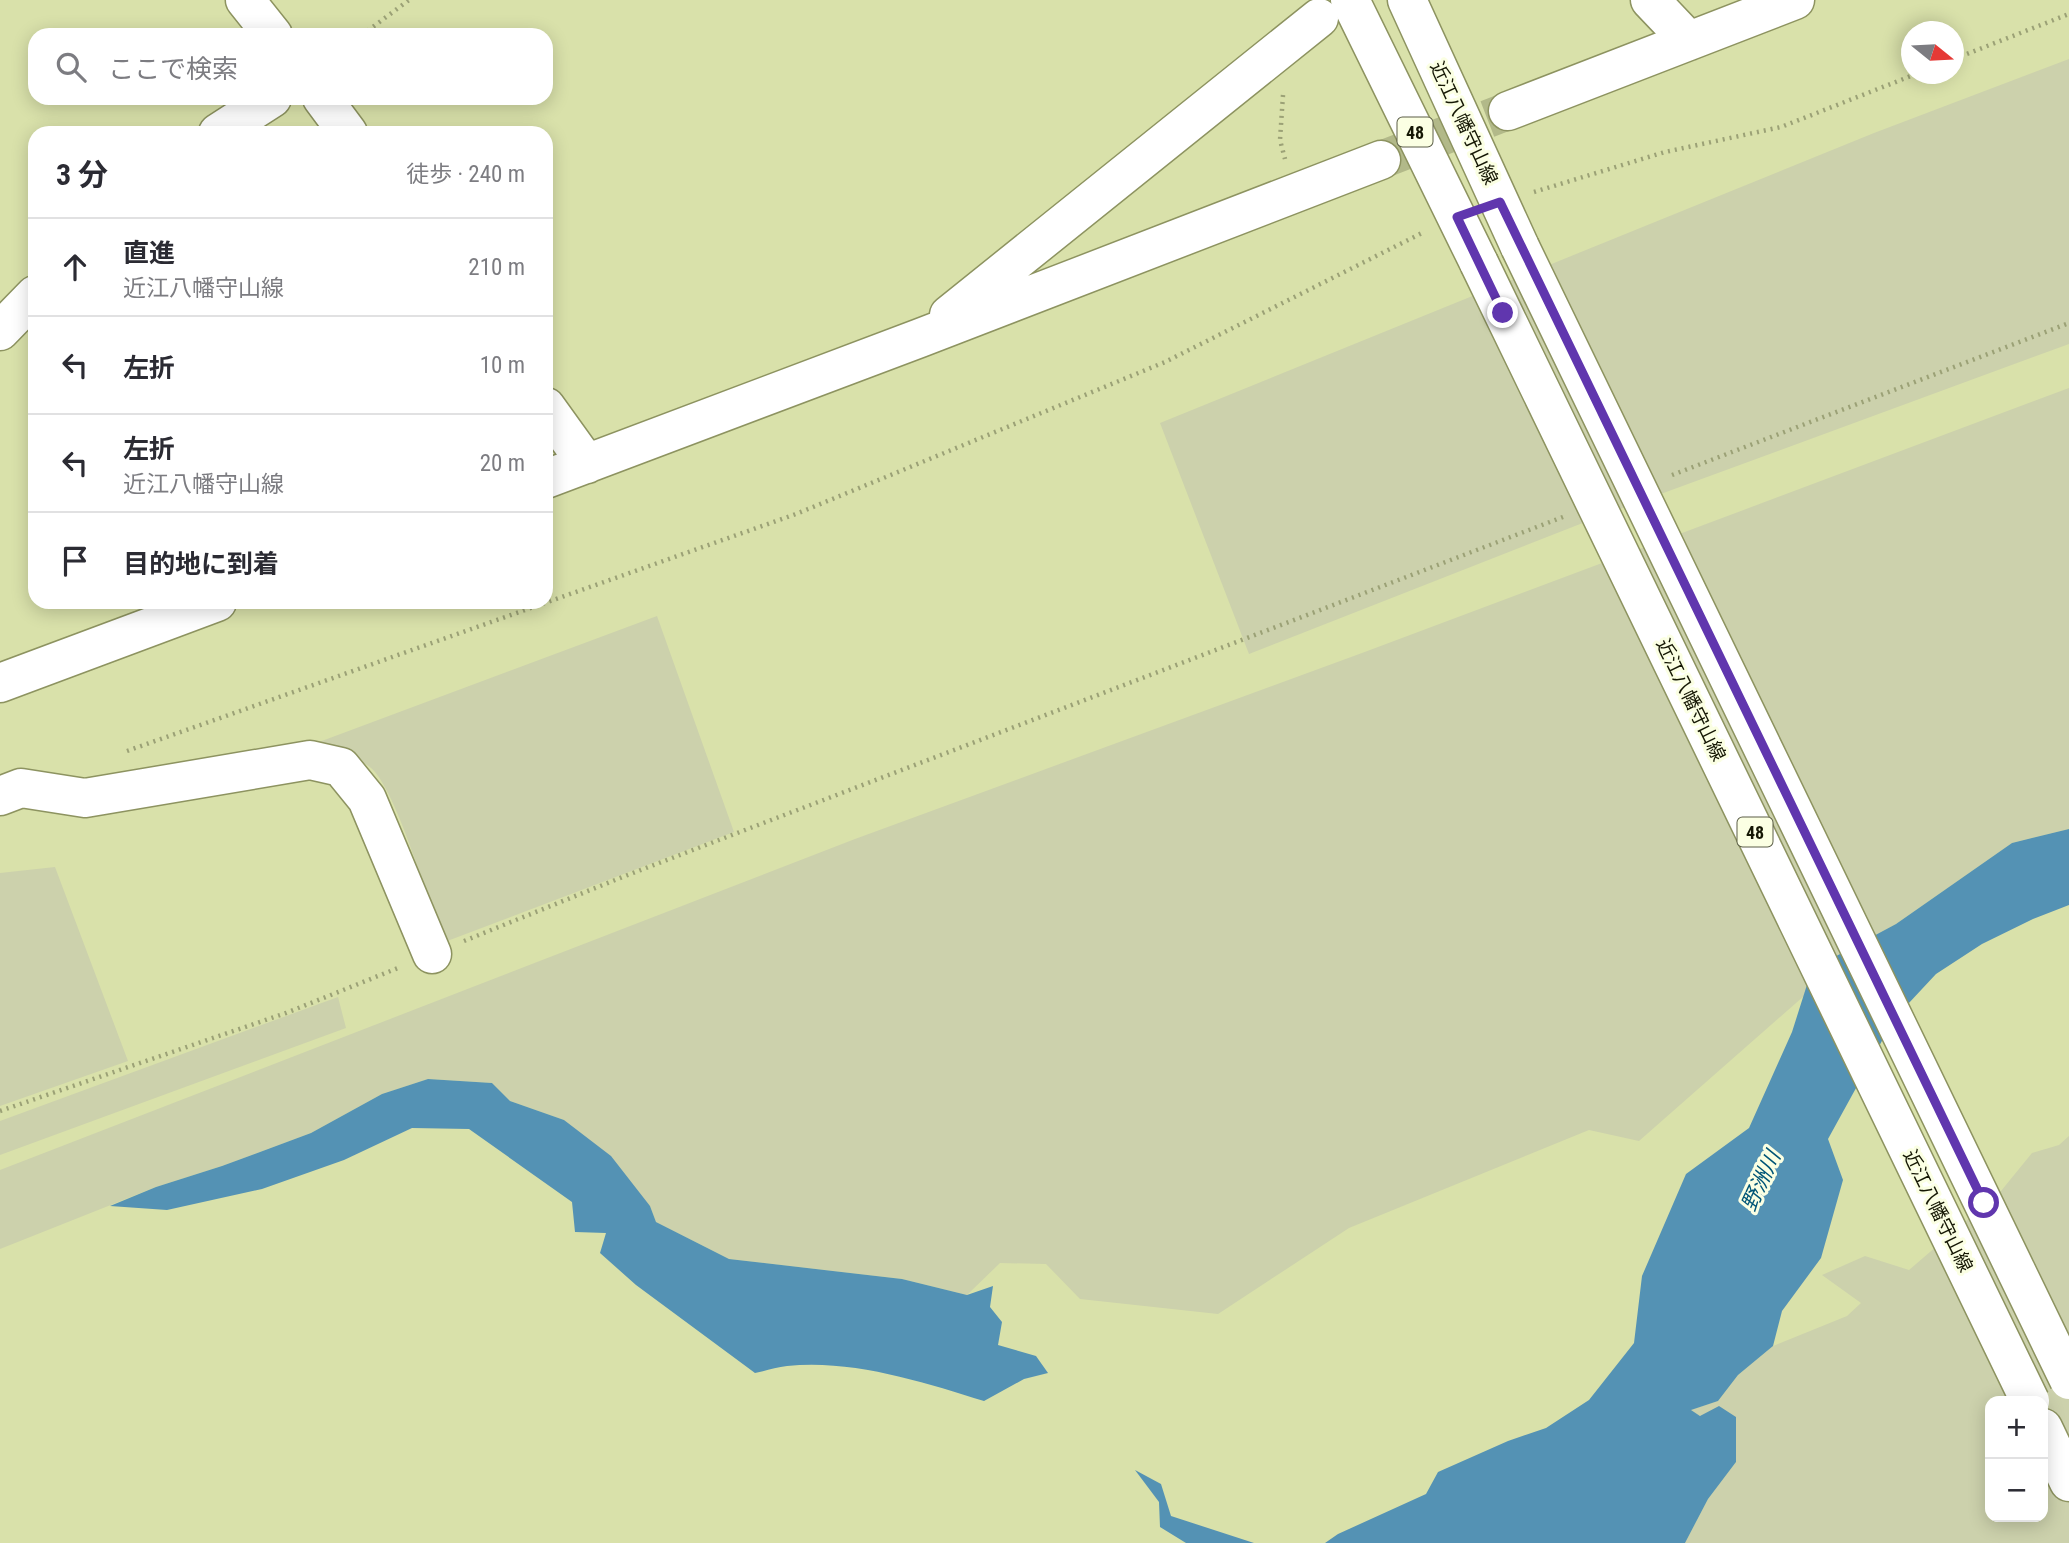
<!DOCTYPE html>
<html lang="ja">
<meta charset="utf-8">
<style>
:root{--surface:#fff;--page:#f7f7f7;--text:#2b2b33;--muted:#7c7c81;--line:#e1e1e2}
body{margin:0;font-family:"Roboto Condensed","Noto Sans JP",sans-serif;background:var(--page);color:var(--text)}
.controls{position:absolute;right:21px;bottom:21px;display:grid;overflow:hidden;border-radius:14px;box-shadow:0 4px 18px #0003}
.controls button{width:63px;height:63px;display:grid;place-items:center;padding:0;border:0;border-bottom:2px solid var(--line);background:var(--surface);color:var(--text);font:35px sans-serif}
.compass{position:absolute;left:1901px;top:21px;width:63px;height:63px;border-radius:50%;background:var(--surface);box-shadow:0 4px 18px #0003;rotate:108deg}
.stop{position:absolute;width:21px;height:21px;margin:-16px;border:5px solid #6036ae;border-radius:50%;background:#fff}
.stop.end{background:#6036ae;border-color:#fff;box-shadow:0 2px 7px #0008}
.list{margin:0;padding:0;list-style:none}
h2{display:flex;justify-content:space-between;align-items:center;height:91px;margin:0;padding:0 28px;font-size:30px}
h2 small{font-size:23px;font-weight:400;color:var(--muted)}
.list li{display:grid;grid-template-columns:46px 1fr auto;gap:21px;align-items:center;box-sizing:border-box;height:98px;padding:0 28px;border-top:2px solid var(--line)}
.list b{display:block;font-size:26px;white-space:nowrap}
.list p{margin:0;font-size:23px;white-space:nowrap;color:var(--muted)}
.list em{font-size:23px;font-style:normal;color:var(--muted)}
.icon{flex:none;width:38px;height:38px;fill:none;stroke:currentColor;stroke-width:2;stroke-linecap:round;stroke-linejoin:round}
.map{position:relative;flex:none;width:2069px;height:1543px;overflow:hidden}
.search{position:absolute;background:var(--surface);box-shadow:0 4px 18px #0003;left:28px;top:28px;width:525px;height:77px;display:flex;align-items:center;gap:18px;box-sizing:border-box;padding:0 24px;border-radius:21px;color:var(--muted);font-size:26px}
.panel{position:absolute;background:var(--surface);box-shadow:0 4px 18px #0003;left:28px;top:126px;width:525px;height:483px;border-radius:21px}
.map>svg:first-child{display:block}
</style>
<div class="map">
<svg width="2069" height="1543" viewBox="0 0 2069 1543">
<rect width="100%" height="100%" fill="#d9e1aa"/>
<path fill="#ccd1ac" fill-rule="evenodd" d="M2069 59V344L1598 517 1249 654 1160 423 1874 133Z
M2069 388V829L2012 843 1896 924 1812 969 1804 996 1639 1141 1589 1130 1349 1228 1218 1314 1080 1299 1046 1264 1000 1263 967 1295 902 1279 729 1259 656 1222 650 1206 564 1120 510 1101 492 1083 428 1079 382 1094 311 1133 222 1166 156 1187 0 1249V1170L855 839 1362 653Z
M657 616 734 832 442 943C431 910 394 779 367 765 352 757 329 752 311 745Z
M55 867 128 1061 0 1106V873Z
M338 997 346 1028 0 1155V1121Z
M2069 1136V1543H1685L1708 1499 1736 1462 1700 1416 1690 1410 1718 1401 1738 1375 1773 1346 1847 1316 1861 1303 1822 1275 1865 1256 1909 1270 2001 1191 2032 1153 2059 1145ZM1990 1401H2043V1517H1990Z"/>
<path fill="#5492b4" d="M2069 829V905L2033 919 1982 944 1936 974 1894 1019 1828 1139 1843 1180 1821 1258 1782 1311 1773 1346 1738 1375 1718 1401 1691 1410 1700 1416 1719 1406 1736 1417V1462L1708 1499 1685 1543H1325L1338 1534 1426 1494 1438 1472 1508 1441 1546 1428 1589 1400 1634 1343 1642 1276 1686 1174 1749 1128 1792 1032 1812 969 1896 924 2012 843Z
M428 1079 492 1083 510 1101 564 1120 611 1156 650 1206 656 1222 729 1259 902 1279 967 1295 993 1286 990 1307 1002 1322 998 1345 1036 1356 1048 1373 1024 1379 984 1401C923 1382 852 1359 787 1366 776 1367 766 1371 755 1373L636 1285 600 1253 606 1233 575 1232 572 1202 469 1129 412 1128 344 1160 262 1189 167 1210 110 1206 156 1187 222 1166 311 1133 382 1094Z
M1135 1470 1161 1484 1171 1516 1254 1543H1186L1160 1527 1159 1502Z"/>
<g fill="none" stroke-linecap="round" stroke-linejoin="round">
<path stroke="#b2b989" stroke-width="38" stroke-dasharray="38 19" stroke-linecap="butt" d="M1381 160 1508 111"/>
<defs>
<path id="minor" d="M245 0 273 35
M1650 0 1689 41
M322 98 348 133
M1508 111 1795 0
M218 133 272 98
M949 315 1319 18
M0 331 35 295
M546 407 587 464
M546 479 920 338 1381 160
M0 683 217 602
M0 796 21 788 85 798 310 760 341 767 367 799 432 954"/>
<path id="major" d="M1350 0 1479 263
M1407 0 1520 247
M2043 1428 2069 1482"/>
</defs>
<use href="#minor" stroke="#8d9360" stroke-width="41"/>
<use href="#major" stroke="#8d9360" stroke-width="41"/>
<path stroke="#9ba176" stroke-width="4.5" stroke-dasharray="2 5" stroke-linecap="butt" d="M362 35 409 0
M1954 59 2069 14
M1283 95 1280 140 1285 159
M1534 192 1665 152 1781 127 1916 74
M1672 475 2069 323
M127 751 796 514 1165 362 1424 232
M464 941 625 876 1563 517
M0 1111 286 1013 398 968"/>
<use href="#minor" stroke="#fff" stroke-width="38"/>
<use href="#major" stroke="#fff" stroke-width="38"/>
<defs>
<path id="major-bridge" d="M1520 247 2069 1380
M1479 263 2030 1401"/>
</defs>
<use href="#major-bridge" stroke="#8d9360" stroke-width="41" stroke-linecap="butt"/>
<use href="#major-bridge" stroke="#fff" stroke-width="38"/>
</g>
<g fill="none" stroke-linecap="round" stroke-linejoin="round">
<path stroke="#6036ae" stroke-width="9" d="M1503 313 1457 217 1500 202 1984 1203"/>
</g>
<g text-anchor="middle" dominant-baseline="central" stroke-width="6" stroke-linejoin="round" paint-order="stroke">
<g fill="#fbffe3" stroke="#5a5d47" stroke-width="2">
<rect x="1397.5" y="117.5" width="35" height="29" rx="5"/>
<rect x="1737.5" y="817.5" width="35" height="29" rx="5"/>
</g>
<g font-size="18" font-weight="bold" fill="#151704">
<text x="1415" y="132">48</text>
<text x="1755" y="832">48</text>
</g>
<g font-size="19" fill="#151704" stroke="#fbffe3">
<text transform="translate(1464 123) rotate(65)">近江八幡守山線</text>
<text transform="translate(1691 700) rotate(64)">近江八幡守山線</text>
<text transform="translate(1938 1211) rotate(64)">近江八幡守山線</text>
</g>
<g font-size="21" font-style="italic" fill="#057" stroke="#fbffe3">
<text transform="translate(1761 1181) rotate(-65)">野洲川</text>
</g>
</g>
</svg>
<div class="controls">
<button>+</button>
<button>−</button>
</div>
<svg class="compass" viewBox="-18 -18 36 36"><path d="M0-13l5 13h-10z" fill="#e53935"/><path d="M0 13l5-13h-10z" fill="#7c7c81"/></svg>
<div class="stop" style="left:1984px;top:1203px"></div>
<div class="stop end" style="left:1503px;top:313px"></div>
<div class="search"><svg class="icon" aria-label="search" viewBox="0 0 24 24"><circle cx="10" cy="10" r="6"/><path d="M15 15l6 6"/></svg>ここで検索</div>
<section class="panel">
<h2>3 分<small>徒歩 · 240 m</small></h2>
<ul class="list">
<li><svg class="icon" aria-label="ahead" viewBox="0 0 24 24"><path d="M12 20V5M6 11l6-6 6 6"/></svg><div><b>直進</b><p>近江八幡守山線</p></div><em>210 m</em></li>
<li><svg class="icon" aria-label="left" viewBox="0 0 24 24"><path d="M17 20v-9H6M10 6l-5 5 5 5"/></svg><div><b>左折</b></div><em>10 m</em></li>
<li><svg class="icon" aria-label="left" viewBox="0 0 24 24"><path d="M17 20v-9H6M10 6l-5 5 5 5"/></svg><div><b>左折</b><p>近江八幡守山線</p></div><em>20 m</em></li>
<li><svg class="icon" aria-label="arrive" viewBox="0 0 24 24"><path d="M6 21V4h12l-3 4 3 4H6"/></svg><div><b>目的地に到着</b></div></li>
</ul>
</section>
</div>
